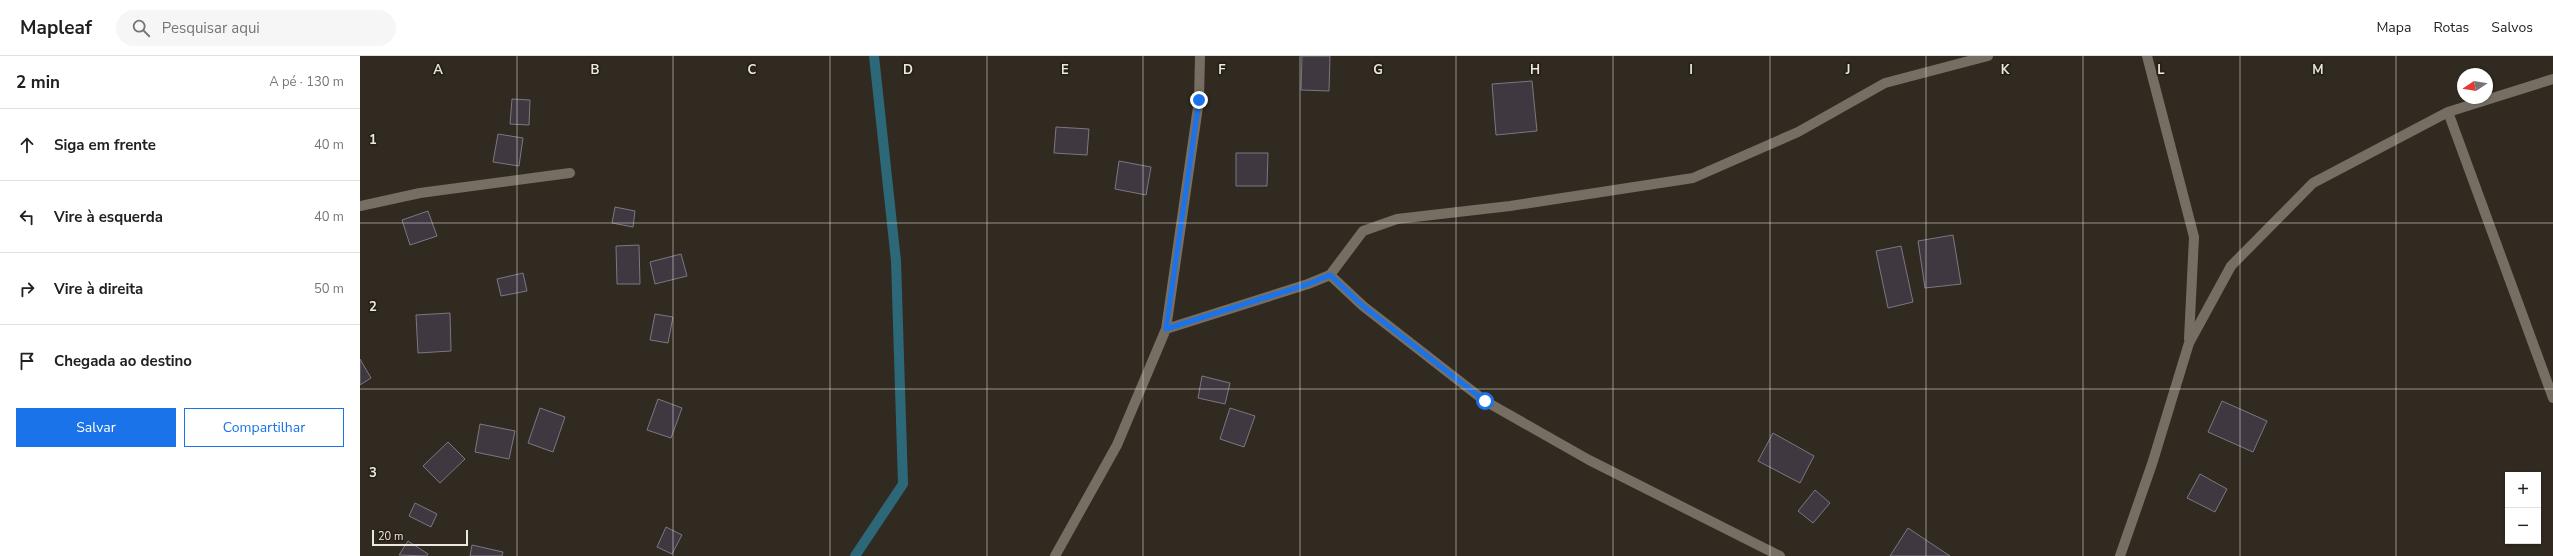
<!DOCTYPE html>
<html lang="pt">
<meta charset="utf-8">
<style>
:root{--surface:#fff;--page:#f6f6f6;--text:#202124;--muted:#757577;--line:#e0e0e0;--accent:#1a73e8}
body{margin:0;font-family:"Nunito Sans",sans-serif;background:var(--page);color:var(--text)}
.controls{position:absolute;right:12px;bottom:12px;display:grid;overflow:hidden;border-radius:0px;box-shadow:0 1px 3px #0004}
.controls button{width:36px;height:36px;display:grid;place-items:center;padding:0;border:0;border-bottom:1px solid var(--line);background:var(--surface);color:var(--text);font:20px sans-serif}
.compass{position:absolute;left:2097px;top:12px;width:36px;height:36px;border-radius:50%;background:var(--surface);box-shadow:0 1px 3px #0004;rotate:258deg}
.scale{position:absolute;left:12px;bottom:10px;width:96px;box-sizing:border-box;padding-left:4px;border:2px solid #ece7e1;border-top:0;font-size:11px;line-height:14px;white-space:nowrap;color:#ece7e1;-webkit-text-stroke:3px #272017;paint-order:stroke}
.stop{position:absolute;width:12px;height:12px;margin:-9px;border:3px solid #1a73e8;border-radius:50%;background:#fff}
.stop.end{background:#1a73e8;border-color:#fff;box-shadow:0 1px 4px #0008}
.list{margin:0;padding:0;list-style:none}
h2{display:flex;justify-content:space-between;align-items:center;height:52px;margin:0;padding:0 16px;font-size:17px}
h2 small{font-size:13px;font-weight:400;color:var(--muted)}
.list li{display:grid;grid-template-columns:26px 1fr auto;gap:12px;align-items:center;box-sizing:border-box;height:72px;padding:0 16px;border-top:1px solid var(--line)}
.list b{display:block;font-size:15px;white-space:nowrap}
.list em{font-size:13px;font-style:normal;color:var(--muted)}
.actions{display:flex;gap:8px;padding:12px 16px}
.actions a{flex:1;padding:9px 0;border:1px solid var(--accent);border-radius:0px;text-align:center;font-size:14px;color:var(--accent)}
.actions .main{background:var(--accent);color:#fff}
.icon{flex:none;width:22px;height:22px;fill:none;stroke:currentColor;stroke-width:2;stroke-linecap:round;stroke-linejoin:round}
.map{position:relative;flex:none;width:2193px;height:500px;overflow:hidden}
header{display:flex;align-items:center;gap:24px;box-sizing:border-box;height:56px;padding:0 20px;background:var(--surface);border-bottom:1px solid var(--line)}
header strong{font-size:19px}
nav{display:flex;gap:22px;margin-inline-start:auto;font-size:14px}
.search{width:280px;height:36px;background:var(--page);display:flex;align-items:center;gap:10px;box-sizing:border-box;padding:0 14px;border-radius:22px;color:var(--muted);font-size:15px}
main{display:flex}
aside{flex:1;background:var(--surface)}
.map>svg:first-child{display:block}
</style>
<header>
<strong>Mapleaf</strong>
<div class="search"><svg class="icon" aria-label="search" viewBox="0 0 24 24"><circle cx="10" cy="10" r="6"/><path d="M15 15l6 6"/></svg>Pesquisar aqui</div>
<nav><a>Mapa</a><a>Rotas</a><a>Salvos</a></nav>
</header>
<main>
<aside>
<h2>2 min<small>A pé · 130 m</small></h2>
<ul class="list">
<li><svg class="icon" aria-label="ahead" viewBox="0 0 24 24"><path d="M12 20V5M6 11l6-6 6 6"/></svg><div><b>Siga em frente</b></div><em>40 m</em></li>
<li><svg class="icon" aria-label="left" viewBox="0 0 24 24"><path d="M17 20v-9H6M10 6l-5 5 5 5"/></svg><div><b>Vire à esquerda</b></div><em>40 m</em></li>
<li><svg class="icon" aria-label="right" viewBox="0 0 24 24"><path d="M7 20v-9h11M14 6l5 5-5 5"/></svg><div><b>Vire à direita</b></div><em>50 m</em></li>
<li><svg class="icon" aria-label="arrive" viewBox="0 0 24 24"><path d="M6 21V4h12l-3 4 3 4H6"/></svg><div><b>Chegada ao destino</b></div></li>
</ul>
<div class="actions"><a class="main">Salvar</a><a>Compartilhar</a></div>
</aside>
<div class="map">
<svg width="2193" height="500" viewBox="0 0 2193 500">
<rect width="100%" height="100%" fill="#302a20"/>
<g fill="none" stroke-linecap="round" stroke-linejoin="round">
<path stroke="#2c6877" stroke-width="10" d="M495 500 543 428 536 205 514 0"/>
</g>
<path fill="#3f3841" stroke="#7e7681" d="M942 0H970L969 35 941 34Z
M1172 25 1177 75 1136 79 1132 28Z
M152 43 170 44 169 69 150 68Z
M696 71 729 73 727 99 694 97Z
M138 78 163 82 159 110 133 106Z
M876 97H908L907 130H876Z
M759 105 791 111 786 139 755 133Z
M255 151 275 155 273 171 252 167Z
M68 155 77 180 50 189 42 164Z
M1593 179 1601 228 1565 232 1558 185Z
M279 189 280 228H257L256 190Z
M1541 190 1553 246 1528 252 1516 195Z
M321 198 327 220 295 228 290 206Z
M163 217 167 235 141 240 137 223Z
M90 257 91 295 58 297 56 259Z
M295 258 313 261 308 287 290 284Z
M0 303 11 322 0 329Z
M842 320 870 327 865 348 838 342Z
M298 343 322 352 311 382 287 374Z
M1862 345 1907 365 1893 396 1848 376Z
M180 352 205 361 193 396 168 387Z
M870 352 895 360 884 391 860 383Z
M120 368 155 375 149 403 115 396Z
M1413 377 1454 400 1440 427 1398 405Z
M88 386 105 403 80 427 63 410Z
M1840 418 1867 433 1855 456 1827 442Z
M1455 434 1470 447 1453 467 1438 455Z
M55 447 77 458 71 471 49 460Z
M306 471 322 479 312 498 297 491Z
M1548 472 1590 500H1530Z
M48 485 68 498 67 500 39 499Z
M112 489 143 496 142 500H110Z"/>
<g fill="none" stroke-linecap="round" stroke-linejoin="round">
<path stroke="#766e63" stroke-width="10" d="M1787 0 1834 181 1829 283
M2088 56 2193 342
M0 150 60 137 210 117
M970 219 1003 250 1125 345 1229 404 1420 500
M806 273 948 228 970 219 1003 175 1037 163 1150 150 1333 122 1438 76 1525 27 1628 0
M695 500 757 389 806 273 839 44 840 0
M1760 500 1792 408 1829 287 1871 210 1953 127 2088 56 2193 23"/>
</g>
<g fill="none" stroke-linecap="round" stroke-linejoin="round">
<path stroke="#1a73e8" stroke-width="5" d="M839 44 806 273 948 228 970 219 1003 250 1125 345"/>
</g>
<path fill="none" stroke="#ece7e1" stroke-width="1" stroke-opacity="0.55" d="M157 0V500M313 0V500M470 0V500M627 0V500M783 0V500M940 0V500M1096 0V500M1253 0V500M1410 0V500M1566 0V500M1723 0V500M1880 0V500M2036 0V500M0 167H2193M0 333H2193"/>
<g font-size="13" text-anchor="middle" font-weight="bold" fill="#ece7e1" stroke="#272017" stroke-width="3.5" stroke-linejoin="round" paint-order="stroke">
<text x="78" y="18">A</text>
<text x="235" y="18">B</text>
<text x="392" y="18">C</text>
<text x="548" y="18">D</text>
<text x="705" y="18">E</text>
<text x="862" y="18">F</text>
<text x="1018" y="18">G</text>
<text x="1175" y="18">H</text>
<text x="1331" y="18">I</text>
<text x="1488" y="18">J</text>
<text x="1645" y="18">K</text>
<text x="1801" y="18">L</text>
<text x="1958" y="18">M</text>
<text x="13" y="88">1</text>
<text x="13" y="255">2</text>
<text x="13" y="421">3</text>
</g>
</svg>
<div class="controls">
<button>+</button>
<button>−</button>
</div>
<svg class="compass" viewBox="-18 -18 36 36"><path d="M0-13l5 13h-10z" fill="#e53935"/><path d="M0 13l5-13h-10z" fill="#757577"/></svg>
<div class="scale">20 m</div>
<div class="stop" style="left:1125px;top:345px"></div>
<div class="stop end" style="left:839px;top:44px"></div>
</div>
</main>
